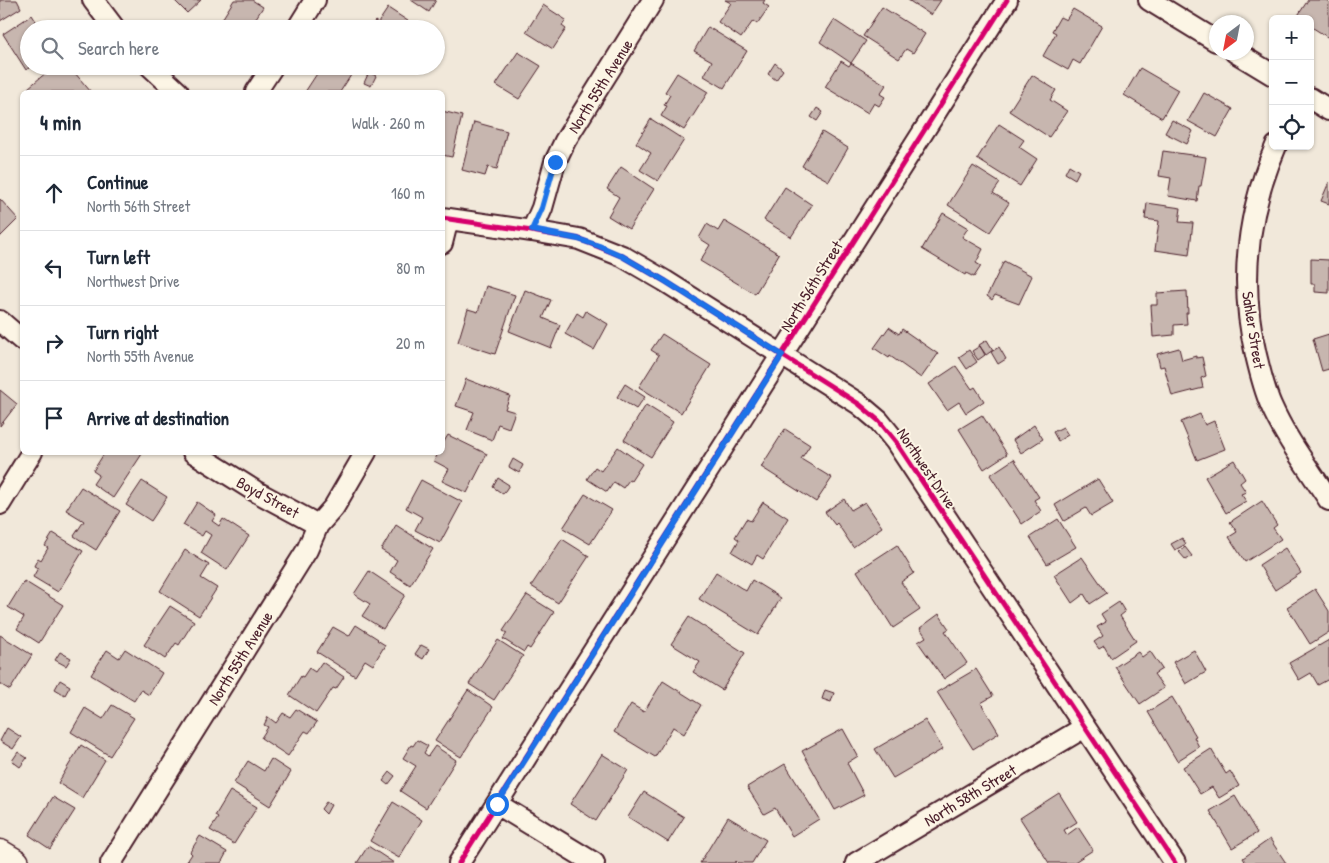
<!DOCTYPE html>
<meta charset="utf-8">
<style>
:root{--surface:#fff;--page:#f6f6f7;--text:#1f2937;--muted:#747a83;--line:#e0e1e3}
body{margin:0;font-family:"Patrick Hand",sans-serif;background:var(--page);color:var(--text)}
.controls{position:absolute;right:15px;top:15px;display:grid;overflow:hidden;border-radius:8px;box-shadow:0 1px 4px #0004}
.controls button{width:45px;height:45px;display:grid;place-items:center;padding:0;border:0;border-bottom:1px solid var(--line);background:var(--surface);color:var(--text);font:25px sans-serif}
.compass{position:absolute;left:1209px;top:15px;width:45px;height:45px;border-radius:50%;background:var(--surface);box-shadow:0 1px 4px #0004;rotate:212deg}
.stop{position:absolute;width:15px;height:15px;margin:-11px;border:4px solid #1a73e8;border-radius:50%;background:#fff}
.stop.end{background:#1a73e8;border-color:#fff;box-shadow:0 1px 5px #0008}
.list{margin:0;padding:0;list-style:none}
h2{display:flex;justify-content:space-between;align-items:center;height:65px;margin:0;padding:0 20px;font-size:21px}
h2 small{font-size:16px;font-weight:400;color:var(--muted)}
.list li{display:grid;grid-template-columns:32px 1fr auto;gap:15px;align-items:center;box-sizing:border-box;height:75px;padding:0 20px;border-top:1px solid var(--line)}
.list b{display:block;font-size:19px;white-space:nowrap}
.list p{margin:0;font-size:16px;white-space:nowrap;color:var(--muted)}
.list em{font-size:16px;font-style:normal;color:var(--muted)}
.icon{flex:none;width:28px;height:28px;fill:none;stroke:currentColor;stroke-width:2;stroke-linecap:round;stroke-linejoin:round}
.map{position:relative;flex:none;width:1329px;height:863px;overflow:hidden}
.search{position:absolute;background:var(--surface);box-shadow:0 1px 4px #0004;left:20px;top:20px;width:425px;height:55px;display:flex;align-items:center;gap:12px;box-sizing:border-box;padding:0 18px;border-radius:28px;color:var(--muted);font-size:19px}
.panel{position:absolute;background:var(--surface);box-shadow:0 1px 4px #0004;left:20px;top:90px;width:425px;height:365px;border-radius:8px}
.map>svg:first-child{display:block}
</style>
<div class="map">
<svg width="1329" height="863" viewBox="0 0 1329 863">
<rect width="100%" height="100%" fill="#f1e8da"/>
<filter id="ink" filterUnits="userSpaceOnUse"><feTurbulence type="fractalNoise" baseFrequency=".02" numOctaves="2"/><feDisplacementMap in="SourceGraphic" scale="10" xChannelSelector="R" yChannelSelector="G"/><feConvolveMatrix kernelMatrix="1 2 1 2 8 2 1 2 1" color-interpolation-filters="sRGB"/></filter>
<g filter="url(#ink)">
<path fill="#c7b6af" stroke="#4a1f2b" d="M0 0H17L21 8 0 21Z
M174 0H201L187 13Z
M234 0H252L263 7 249 29H216Z
M411 0H436L429 12Z
M725 0H765L763 3 769 7 757 24 753 21 741 38 718 22 731 3Z
M908 0H941L931 15Z
M1308 0H1326L1329 2V38L1310 26V19H1299L1297 17Z
M543 5 566 20 562 26 566 29 553 49 526 32Z
M882 7 925 34 913 53 906 49 899 59 863 36Z
M388 8 411 23 407 29H369L375 21 378 23Z
M1073 9 1102 26 1080 64 1073 60 1068 70 1043 56 1056 33 1052 31 1060 17 1066 20Z
M32 15 41 29H29V66H32L26 70 3 34Z
M834 20 866 41 851 63 820 42Z
M708 27 747 51 724 88 704 76 712 61 694 51Z
M518 52 541 66 519 99 496 85Z
M841 61 849 66 851 63 886 85 880 94 885 97 879 106 874 103 868 113 825 87Z
M775 63 783 70 776 80 768 74Z
M54 66H69L91 92H32L28 88Z
M322 66H357L340 92H305Z
M1140 68 1178 90 1162 118 1124 95Z
M369 72 376 76 371 86 364 83Z
M677 73 708 92 684 130 661 116 667 106 664 105 670 95 665 92Z
M1032 75 1056 90 1050 100 1067 111 1049 137 1009 111Z
M1204 93 1233 109 1217 137 1188 121Z
M817 108 823 112 817 121 811 117Z
M442 111 462 116 452 157 442 155Z
M651 119 684 140 658 181 640 170 651 153 636 143Z
M1172 120 1193 131 1187 144 1165 133Z
M474 122 507 131 497 169 488 167 485 176 462 170Z
M999 124 1024 140 1019 147 1037 159 1020 186 977 159Z
M822 132 848 148 829 181 802 166Z
M1163 151 1206 157 1201 186H1199L1197 201 1168 196 1171 178 1159 176Z
M1069 165 1079 171 1075 179 1065 173Z
M973 166 1000 183 993 193 1009 203 990 232 948 205Z
M621 167 654 189 629 229 608 216 619 197 607 189Z
M1329 182V204L1321 201Z
M785 187 812 205 791 237 764 220Z
M0 199 18 219 0 237Z
M1147 203 1181 208 1179 222 1193 223 1189 255 1155 250 1159 221 1145 219Z
M943 213 968 228 962 237 983 249 976 263 981 266 974 277 966 273 965 275 922 249Z
M724 221 779 254 755 294 700 261 710 245 699 238 707 224 718 231Z
M1311 259 1329 260V293L1315 292V284H1311Z
M1004 261 1032 276 1019 304 995 295 992 300 987 296Z
M486 286 515 295 495 354 458 342 468 309 478 312Z
M525 290 551 300 543 318 560 325 551 348 509 331Z
M1187 291 1188 313H1186L1187 324 1174 325V335L1153 337 1151 305H1157V293Z
M586 311 608 324 594 350 565 334 577 313 583 317Z
M889 327 899 334 902 329 938 354 921 378 890 356 889 358 874 348Z
M662 334 711 365 681 413 639 387 659 355 651 350Z
M1329 334V369L1322 371 1313 339Z
M987 340 993 350 986 355 979 345Z
M980 346 985 355 978 360 972 351Z
M999 347 1006 359 998 364 991 352Z
M1179 348 1182 360 1196 356V358L1202 357 1206 376 1201 378 1203 388 1172 396 1164 366 1160 367 1157 354Z
M969 350 977 362 967 369 959 357Z
M956 366 972 389 975 387 984 401 966 413 959 402 947 410 929 384Z
M466 379 510 396 505 409 515 412 509 428 498 424 492 440 467 430 474 412 456 406Z
M625 384 645 397 636 409 617 397Z
M0 390 17 404 0 426Z
M646 405 673 422 651 457 624 440Z
M1200 414 1205 425 1214 421 1225 449 1197 460 1181 422Z
M982 415 1007 454 984 469 959 429Z
M1034 425 1043 439 1021 453 1013 440Z
M1063 427 1068 435 1058 441 1053 432Z
M785 429 810 445 801 459 832 478 816 502 761 467Z
M448 435 487 454 467 493 442 481 449 469 434 461 439 452H442V445Z
M618 447 642 464 631 481 629 480 623 488 614 482 607 492 587 479 595 467 601 471Z
M105 452H139L142 454 113 498 93 484 99 475 93 471Z
M513 459 523 465 519 473 509 467Z
M1014 459 1039 497 1034 500 1041 511 1022 524 990 475Z
M1234 460 1245 479 1240 483 1246 492 1241 494 1246 501 1226 513 1205 477Z
M498 478 509 485 503 494 493 487Z
M1098 479 1113 503 1091 516 1086 508 1064 521 1055 505Z
M421 480 462 502 440 543 415 530 422 517 406 508Z
M142 481 167 497 151 521 126 505Z
M81 487 120 511 96 550 74 536 84 521 66 510Z
M585 494 612 510 590 544 563 528Z
M844 499 851 510 865 502 882 527 853 547 837 523 835 525 825 512Z
M1262 501 1277 525 1273 528 1281 539 1245 562 1229 537 1237 532 1230 522Z
M197 502 216 515 212 521 219 526 223 519 249 536 227 570 201 553 211 535 205 531 202 536 183 525Z
M763 502 788 518 763 559 757 555 752 564 732 552 739 540 735 537 746 519 751 521Z
M1058 519 1076 547 1047 564 1030 537Z
M396 525 433 549 410 585 390 572 397 560 381 550Z
M53 533 83 551 58 592 33 577 38 568 34 566 38 558 41 560 48 548 45 546Z
M1182 538 1186 544 1175 550 1171 544Z
M562 539 589 556 558 603 531 586Z
M897 545 914 573 901 582 920 610 893 628 857 571Z
M1185 547 1192 556 1186 560 1179 552Z
M1285 548 1301 573 1275 590 1259 565Z
M185 550 209 565 201 578 217 588 199 616 160 591Z
M1082 557 1107 593 1090 604 1084 594 1072 603 1054 575Z
M369 571 405 595 383 629 362 616 370 604 354 594Z
M716 572 746 591 752 580 781 598 758 635 699 599Z
M24 581 63 605 39 643 17 629 24 617 8 607Z
M1315 589 1329 611V632L1310 644 1287 607Z
M527 595 554 612 530 649 527 647 524 652 503 639 507 633 503 631Z
M1119 602 1125 612 1120 616 1136 641 1111 658 1104 646 1099 649 1094 642 1103 636 1097 627 1106 622 1101 614Z
M170 606 194 621 179 645 176 643 165 659 144 645Z
M939 614 949 629 945 631 967 663 944 679 918 642 926 637 920 628Z
M689 617 745 653 722 690 693 672 700 662 671 644Z
M356 625 378 639 377 640 385 645 373 665 365 660 355 676 317 652 333 627 349 636Z
M0 635 32 655 10 690 0 684Z
M498 640 523 656 494 700 469 684Z
M1329 640V679L1318 685 1311 673 1299 680 1289 663Z
M421 645 429 649 423 659 415 654Z
M125 649 162 673 149 695 141 690 134 701 91 675 107 650 119 658Z
M1194 650 1206 672 1186 684 1173 662Z
M1150 651 1162 669 1154 674 1164 688 1140 704 1115 667 1138 652 1142 657Z
M60 652 71 658 66 666 55 660Z
M322 662 344 677 336 689 333 688 316 713 289 695 301 676 303 677 309 668 315 672Z
M976 669 993 696 981 703 999 733 973 749 937 692Z
M60 680 70 686 65 695 55 689Z
M663 681 701 705 684 734 673 727 655 757 614 732 631 704 644 712Z
M468 690 493 707 461 757 435 741Z
M825 690 834 693 831 702 822 699Z
M1172 697 1196 736 1194 737 1199 747 1177 761 1148 712Z
M112 705 134 718 110 756 71 732 85 708 103 719Z
M296 709 317 722 309 733 305 731 288 756 261 738 268 727 264 725 268 717 276 723 283 713 290 717Z
M925 720 943 749 893 778 875 749Z
M7 728 21 737 13 749 0 741Z
M843 729 858 756 847 763 864 795 835 810 802 751Z
M417 740 428 746 424 753 428 756 435 746 456 760 426 808 400 791 416 766 403 758 411 745 413 746Z
M81 745 105 760 82 798 58 783Z
M1211 749 1226 774 1230 771 1239 786 1219 798 1212 787 1200 794 1183 767Z
M18 752 27 758 20 767 12 761Z
M602 754 628 770 596 821 570 804Z
M271 759 291 772 270 806 234 783 248 761 264 771Z
M785 764 819 819 792 836 775 808 764 814 747 787Z
M390 772 395 776 388 785 383 781Z
M230 791 257 807 234 844 210 830 218 818 215 816Z
M644 792 684 817 668 842 628 817Z
M1059 793 1077 822 1064 830 1067 835 1078 827 1093 850 1073 863H1049L1020 818Z
M1235 796 1257 833 1232 848 1210 811Z
M53 797 75 810 50 849 29 835Z
M326 802 331 805 326 814 321 809Z
M393 802 422 820 399 858 370 841Z
M728 817 766 840 752 863H738L736 861 735 863H700Z
M200 836 227 852 221 863H186L192 854 190 852Z
M1270 839 1286 863H1246L1243 858Z
M368 846 394 863H357Z"/>
<g fill="none" stroke-linecap="round" stroke-linejoin="round">
<defs>
<path id="street" d="M93 0 115 29
M1149 0 1216 41
M297 29 315 0
M1235 52 1273 75
M150 66 178 92
M256 92 273 66
M1310 98 1329 110
M1276 146C1247 213 1239 284 1256 355 1260 372 1264 389 1271 405 1286 439 1309 469 1329 500
M442 218 532 231 579 239 622 256 665 281 859 404 879 421 896 442 1175 863
M532 231 542 208 555 162 565 141 653 0
M442 243 448 219
M0 321 22 340
M193 452 255 491 318 525
M0 504 32 452
M497 804 594 863
M111 863 307 550 318 525 334 507 366 452
M459 863 1007 0
M856 863 1085 727"/>
<path id="primary" d="M0 854 15 863"/>
</defs>
<use href="#street" stroke="#4a1f2b" stroke-width="24"/>
<use href="#primary" stroke="#4a1f2b" stroke-width="31"/>
<use href="#street" stroke="#fcf5e5" stroke-width="20"/>
<use href="#primary" stroke="#fcf5e5" stroke-width="28"/>
<defs>
<path id="cycleway" d="M442 218 532 231 579 239 622 256 665 281 859 404 879 421 896 442 1175 863
M459 863 1007 0"/>
</defs>
<use href="#cycleway" stroke="#fcf5e5" stroke-width="8"/>
<use href="#cycleway" stroke="#d6006c" stroke-width="5"/>
</g>
</g>
<g fill="none" stroke-linecap="round" stroke-linejoin="round" filter="url(#ink)">
<path stroke="#1a73e8" stroke-width="6" d="M497 804 782 355 665 281 622 256 599 246 578 239 532 230 542 208 555 162"/>
</g>
<g text-anchor="middle" dominant-baseline="central" stroke-width="4" stroke-linejoin="round" paint-order="stroke">
<g font-size="16" fill="#4a1f2b" stroke="#fcf5e5">
<text transform="translate(600 86) rotate(-58)">North 55th Avenue</text>
<text transform="translate(811 286) rotate(-58)">North 56th Street</text>
<text transform="translate(1254 330) rotate(81)">Sahler Street</text>
<text transform="translate(927 468) rotate(56)">Northwest Drive</text>
<text transform="translate(268 497) rotate(29)">Boyd Street</text>
<text transform="translate(240 658) rotate(-58)">North 55th Avenue</text>
<text transform="translate(970 795) rotate(-31)">North 58th Street</text>
</g>
</g>
</svg>
<div class="controls">
<button>+</button>
<button>−</button>
<button><svg class="icon" aria-label="locate" viewBox="0 0 24 24"><circle cx="12" cy="12" r="6"/><path d="M12 2v4M12 18v4M2 12h4M18 12h4"/></svg></button>
</div>
<svg class="compass" viewBox="-18 -18 36 36"><path d="M0-13l5 13h-10z" fill="#e53935"/><path d="M0 13l5-13h-10z" fill="#747a83"/></svg>
<div class="stop" style="left:497px;top:804px"></div>
<div class="stop end" style="left:555px;top:162px"></div>
<div class="search"><svg class="icon" aria-label="search" viewBox="0 0 24 24"><circle cx="10" cy="10" r="6"/><path d="M15 15l6 6"/></svg>Search here</div>
<section class="panel">
<h2>4 min<small>Walk · 260 m</small></h2>
<ul class="list">
<li><svg class="icon" aria-label="ahead" viewBox="0 0 24 24"><path d="M12 20V5M6 11l6-6 6 6"/></svg><div><b>Continue</b><p>North 56th Street</p></div><em>160 m</em></li>
<li><svg class="icon" aria-label="left" viewBox="0 0 24 24"><path d="M17 20v-9H6M10 6l-5 5 5 5"/></svg><div><b>Turn left</b><p>Northwest Drive</p></div><em>80 m</em></li>
<li><svg class="icon" aria-label="right" viewBox="0 0 24 24"><path d="M7 20v-9h11M14 6l5 5-5 5"/></svg><div><b>Turn right</b><p>North 55th Avenue</p></div><em>20 m</em></li>
<li><svg class="icon" aria-label="arrive" viewBox="0 0 24 24"><path d="M6 21V4h12l-3 4 3 4H6"/></svg><div><b>Arrive at destination</b></div></li>
</ul>
</section>
</div>
